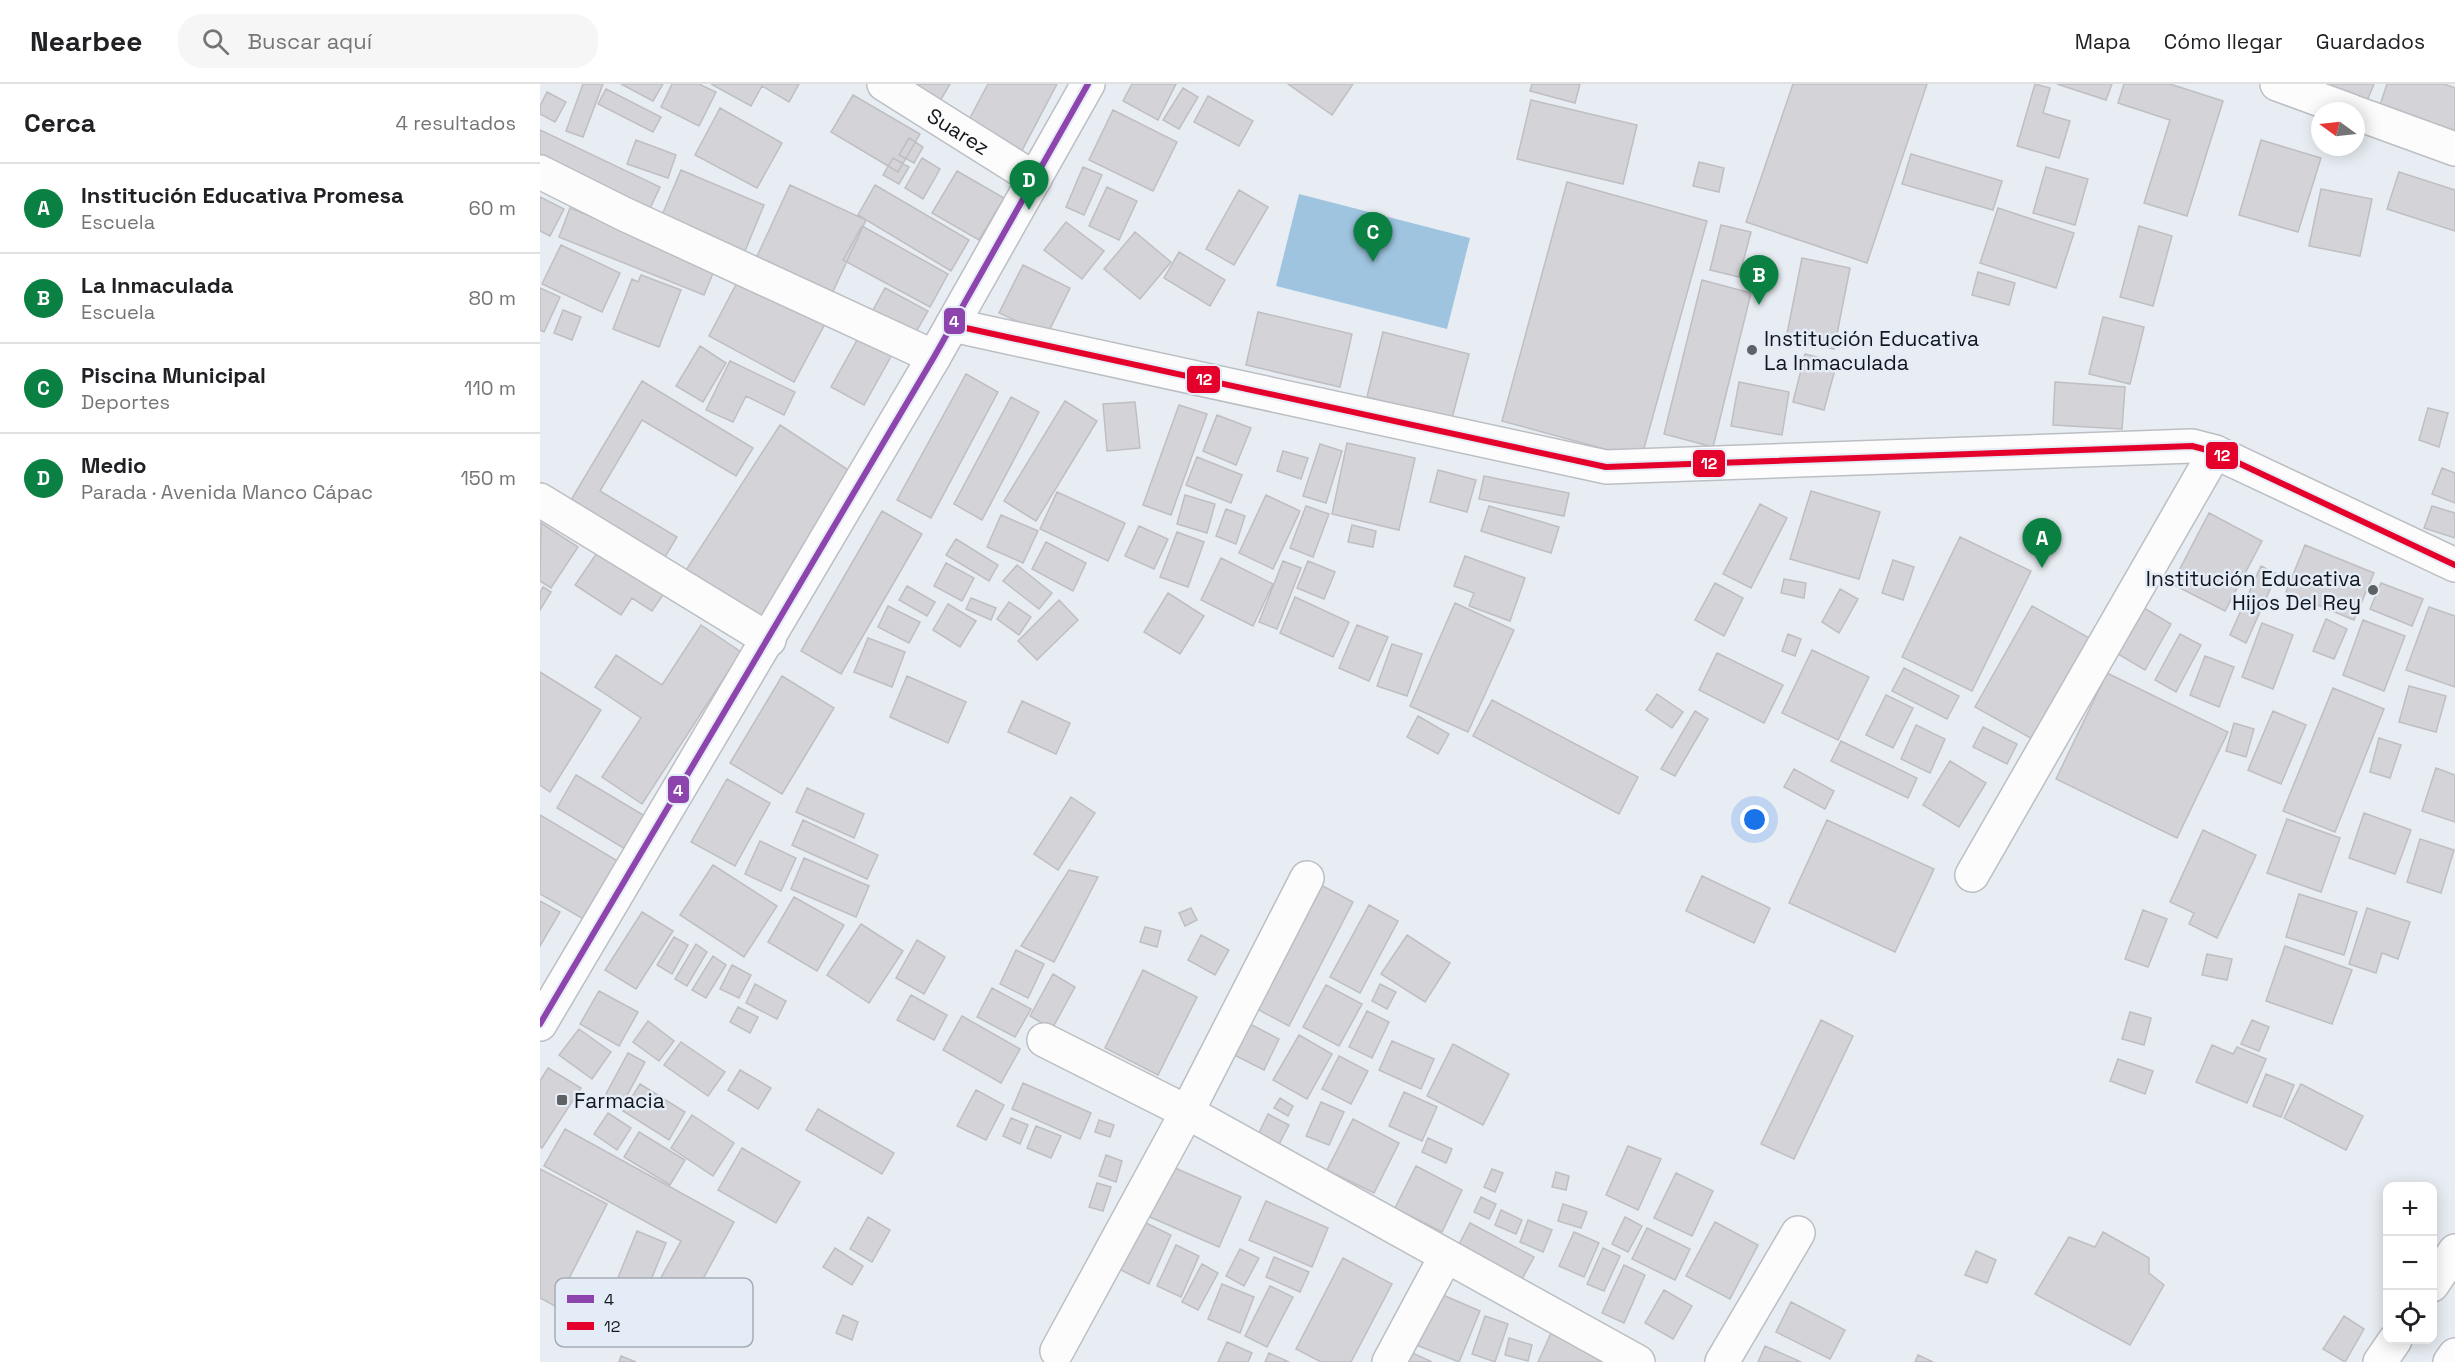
<!DOCTYPE html>
<html lang="es">
<meta charset="utf-8">
<style>
:root{--surface:#fff;--page:#f6f6f6;--text:#202124;--muted:#757577;--line:#e0e0e0;--accent:#0b8043}
body{margin:0;font-family:"Space Grotesk",sans-serif;background:var(--page);color:var(--text)}
.controls{position:absolute;right:18px;bottom:18px;display:grid;overflow:hidden;border-radius:12px;box-shadow:0 3px 15px #0003}
.controls button{width:54px;height:54px;display:grid;place-items:center;padding:0;border:0;border-bottom:2px solid var(--line);background:var(--surface);color:var(--text);font:30px sans-serif}
.compass{position:absolute;left:1771px;top:18px;width:54px;height:54px;border-radius:50%;background:var(--surface);box-shadow:0 3px 15px #0003;rotate:285deg}
.you{position:absolute;left:1215px;top:736px;width:21px;height:21px;margin:-15px;border:4px solid #fff;border-radius:50%;background:#1a73e8;box-shadow:0 0 0 9px #1a73e833}
.badge{display:grid;place-items:center;width:39px;height:39px;border-radius:50%;background:var(--accent);color:#fff;font-size:20px;font-weight:700}
.pin{position:absolute;translate:-50% -50px;filter:drop-shadow(0 2px 3px #0008)}
.pin::after{content:'';position:absolute;top:32px;width:21px;height:18px;background:inherit;clip-path:polygon(0 0,100% 0,50% 100%)}
.list{margin:0;padding:0;list-style:none}
h2{display:flex;justify-content:space-between;align-items:center;height:78px;margin:0;padding:0 24px;font-size:26px}
h2 small{font-size:20px;font-weight:400;color:var(--muted)}
.list li{display:grid;grid-template-columns:39px 1fr auto;gap:18px;align-items:center;box-sizing:border-box;height:90px;padding:0 24px;border-top:2px solid var(--line)}
.list b{display:block;font-size:22px;white-space:nowrap}
.list p{margin:0;font-size:20px;white-space:nowrap;color:var(--muted)}
.list em{font-size:20px;font-style:normal;color:var(--muted)}
.icon{flex:none;width:33px;height:33px;fill:none;stroke:currentColor;stroke-width:2;stroke-linecap:round;stroke-linejoin:round}
.map{position:relative;flex:none;width:1915px;height:1278px;overflow:hidden}
header{display:flex;align-items:center;gap:36px;box-sizing:border-box;height:84px;padding:0 30px;background:var(--surface);border-bottom:2px solid var(--line)}
header strong{font-size:28px}
nav{display:flex;gap:33px;margin-inline-start:auto;font-size:21px}
.search{width:420px;height:54px;background:var(--page);display:flex;align-items:center;gap:15px;box-sizing:border-box;padding:0 21px;border-radius:24px;color:var(--muted);font-size:22px}
main{display:flex}
aside{flex:1;background:var(--surface)}
.map>svg:first-child{display:block}
</style>
<header>
<strong>Nearbee</strong>
<div class="search"><svg class="icon" aria-label="search" viewBox="0 0 24 24"><circle cx="10" cy="10" r="6"/><path d="M15 15l6 6"/></svg>Buscar aquí</div>
<nav><a>Mapa</a><a>Cómo llegar</a><a>Guardados</a></nav>
</header>
<main>
<aside>
<h2>Cerca<small>4 resultados</small></h2>
<ul class="list">
<li><span class="badge">A</span><div><b>Institución Educativa Promesa</b><p>Escuela</p></div><em>60 m</em></li>
<li><span class="badge">B</span><div><b>La Inmaculada</b><p>Escuela</p></div><em>80 m</em></li>
<li><span class="badge">C</span><div><b>Piscina Municipal</b><p>Deportes</p></div><em>110 m</em></li>
<li><span class="badge">D</span><div><b>Medio</b><p>Parada · Avenida Manco Cápac</p></div><em>150 m</em></li>
</ul>
</aside>
<div class="map">
<svg width="1915" height="1278" viewBox="0 0 1915 1278">
<rect width="100%" height="100%" fill="#e8edf3"/>
<path fill="#9ec4df" d="M759 110 930 154 907 245 736 202Z"/>
<path fill="#d4d3d7" stroke="#bfbec2" stroke-width="1.5" d="M43 0H63L43 53 26 47Z
M81 0H123L113 17Z
M132 0H159L176 8 159 42 121 23Z
M171 0H259L249 18 222 2 211 22Z
M378 0H410L396 24 372 11Z
M448 0H517L477 76 423 47Z
M592 0H636L618 36 583 17Z
M748 0H813L792 31Z
M992 0H1040L1035 19 990 7Z
M1253 0H1387L1327 179 1206 138Z
M1495 0 1510 4 1503 29 1530 37 1519 74 1477 62Z
M1517 0H1572L1566 16Z
M1584 0H1630L1683 17 1647 132 1604 119 1630 36 1578 19Z
M1761 0H1834L1824 24Z
M1847 0H1904L1915 4V58L1837 30Z
M643 4 658 13 639 45 623 36Z
M66 5 121 33 113 48 58 20Z
M7 8 26 18 15 38 0 30V22Z
M313 11 380 50 358 88 291 48Z
M668 12 713 37 699 62 654 38Z
M991 16 1097 41 1083 100 977 75Z
M180 24 242 59 217 104 155 71Z
M573 26 637 58 613 107 549 76Z
M0 46 120 103 105 135 0 85Z
M369 54 383 63 374 79 359 71Z
M96 56 136 71 128 94 87 80Z
M1721 56 1781 74 1758 148 1699 131Z
M1371 70 1462 97 1453 126 1362 100Z
M353 74 369 83 359 100 343 91Z
M382 74 400 85 383 115 365 104Z
M1159 78 1184 84 1179 108 1153 102Z
M543 83 562 91 544 131 526 123Z
M1506 83 1548 95 1535 141 1493 129Z
M141 86 224 121 200 179 117 143Z
M417 87 464 114 439 156 392 129Z
M1859 88 1915 106V147L1847 125Z
M1027 98 1167 137 1101 375 962 337Z
M250 101 326 136 289 216 213 181Z
M335 101 429 156 411 187 318 131Z
M567 103 597 117 579 156 549 142Z
M1781 105 1832 115 1820 172 1769 162Z
M699 106 728 123 694 181 666 165Z
M0 113 24 125 10 152 0 147Z
M30 124 176 182 164 211 19 153Z
M1458 124 1534 149 1516 204 1440 179Z
M526 138 564 167 542 195 504 166Z
M1181 141 1211 148 1199 193 1170 186Z
M322 142 408 190 390 223 303 176Z
M1599 142 1632 152 1613 222 1580 213Z
M595 148 631 178 600 215 564 185Z
M21 161 80 189 62 228 2 200Z
M639 168 685 196 670 222 624 194Z
M1262 174 1310 184 1294 265 1246 255Z
M483 181 530 204 507 251 459 229Z
M1438 188 1475 199 1469 221 1432 211Z
M101 191 141 206 119 263 73 245 92 195 98 198Z
M201 191 287 236 254 298 169 252Z
M1162 196 1211 209 1173 363 1124 350Z
M0 204 20 213 4 248 0 246Z
M345 204 388 227 369 260 327 237Z
M23 226 41 233 32 256 14 249Z
M718 228 812 250 800 303 706 281Z
M1563 233 1604 243 1590 300 1549 290Z
M843 248 929 270 912 334 827 313Z
M321 249 354 267 324 321 291 303Z
M160 262 186 279 163 318 136 302Z
M1265 270 1297 278 1284 326 1253 318Z
M190 277 255 308 244 331 206 312 193 338 166 326Z
M426 290 458 308 391 434 357 416Z
M102 297 213 364 196 392 102 336 60 407 137 453 119 483 25 426Z
M1199 298 1249 308 1242 351 1191 342Z
M1515 298 1585 303 1582 345 1513 341Z
M471 313 499 328 442 436 414 420Z
M525 317 557 337 496 437 464 417Z
M595 318 600 364 567 367 563 320Z
M639 321 667 330 631 431 603 421Z
M1888 324 1908 329 1899 363 1879 356Z
M677 331 711 344 696 381 663 367Z
M240 341 316 391 215 547 139 497Z
M807 359 875 374 859 446 792 430Z
M780 360 802 367 786 419 763 412Z
M743 367 768 374 761 395 737 387Z
M657 373 702 391 691 419 646 401Z
M1902 384 1915 389V419L1892 410Z
M898 386 936 396 927 428 890 418Z
M944 392 1029 409 1024 432 939 415Z
M1271 407 1340 428 1319 495 1250 475Z
M517 408 585 439 568 477 500 445Z
M645 411 675 420 667 449 637 440Z
M726 411 760 427 733 485 699 469Z
M1220 420 1247 434 1211 504 1183 490Z
M766 422 789 430 773 473 750 464Z
M949 422 1019 443 1011 469 941 447Z
M1892 422 1915 429V454L1884 444Z
M686 425 705 432 696 460 676 452Z
M342 427 382 450 301 590 261 567Z
M1669 429 1722 457 1685 527 1632 500Z
M461 431 498 447 483 479 447 463Z
M1 439 38 463 11 504 0 497Z
M812 441 836 447 833 463 808 458Z
M599 442 628 455 614 485 585 472Z
M637 448 664 458 648 503 620 493Z
M1420 453 1491 487 1432 607 1362 573Z
M416 455 458 481 449 497 406 471Z
M506 458 546 479 533 507 492 485Z
M1765 461 1834 489 1814 536 1746 508Z
M61 463 127 505 112 527 92 514 81 531 35 501Z
M925 472 985 494 970 537 929 522 934 509 914 502Z
M681 474 733 500 713 542 661 516Z
M1353 476 1374 483 1363 516 1342 509Z
M743 477 761 484 737 545 719 538Z
M768 477 795 488 784 515 757 504Z
M406 479 434 494 422 517 394 502Z
M477 481 512 509 499 525 463 497Z
M1721 482 1737 490 1706 559 1690 551Z
M1244 495 1266 499 1264 514 1241 509Z
M1175 499 1203 514 1184 552 1155 536Z
M1841 499 1883 515 1872 542 1830 525Z
M367 502 395 518 387 532 359 516Z
M3 503 11 508 0 526V509Z
M1300 505 1318 515 1299 549 1282 538Z
M628 509 664 532 640 570 604 548Z
M755 513 809 538 793 573 740 549Z
M431 514 456 524 451 536 426 525Z
M519 516 538 536 497 576 478 557Z
M469 518 491 533 479 551 457 535Z
M915 519 974 546 928 648 870 622Z
M408 520 436 537 420 563 393 546Z
M348 522 380 538 369 559 338 543Z
M1492 522 1560 560 1503 661 1435 623Z
M1889 523 1915 532V603L1866 586Z
M1604 524 1631 540 1605 586 1578 570Z
M1786 535 1807 545 1794 575 1773 567Z
M1823 536 1865 552 1844 607 1803 591Z
M1722 539 1753 551 1733 605 1702 593Z
M161 541 201 568 102 720 62 693 101 634 55 603 76 571 122 601Z
M817 541 848 553 829 597 799 584Z
M1248 550 1261 555 1255 572 1242 567Z
M1640 550 1661 561 1636 608 1615 596Z
M328 554 365 568 352 603 314 588Z
M852 560 882 570 867 612 837 602Z
M1272 566 1329 593 1298 656 1242 629Z
M1177 569 1243 601 1224 639 1159 606Z
M1665 572 1694 583 1679 623 1650 611Z
M1364 584 1419 612 1407 635 1352 607Z
M0 588 61 626 10 708 0 701Z
M1567 589 1688 648 1637 754 1516 695Z
M242 592 294 624 242 710 190 679Z
M367 592 426 618 408 659 350 633Z
M1869 602 1906 612 1896 648 1859 638Z
M1793 604 1844 625 1795 748 1743 727Z
M1117 610 1143 628 1132 644 1106 626Z
M1346 611 1373 624 1353 664 1326 651Z
M952 616 1098 693 1079 730 933 652Z
M482 617 530 639 516 670 468 648Z
M1155 627 1168 635 1135 692 1121 685Z
M1733 627 1766 641 1741 700 1708 686Z
M878 632 909 650 898 670 867 653Z
M1694 639 1714 645 1706 673 1686 667Z
M1376 641 1405 655 1390 689 1361 675Z
M1443 643 1477 660 1467 680 1433 663Z
M1839 654 1861 661 1850 694 1830 688Z
M1301 657 1377 694 1368 714 1291 677Z
M1410 677 1446 699 1419 743 1383 721Z
M1896 684 1915 691V738L1882 727Z
M1254 685 1294 707 1285 725 1244 703Z
M36 691 115 738 95 771 17 724Z
M187 695 230 719 195 782 151 758Z
M267 704 324 730 314 754 256 728Z
M531 713 555 729 518 786 494 770Z
M1824 729 1871 746 1855 790 1809 774Z
M0 731 86 782 52 840 0 810Z
M1747 735 1800 754 1781 808 1727 789Z
M263 736 338 771 327 795 252 761Z
M1287 736 1394 785 1355 868 1249 819Z
M1663 746 1716 771 1677 854 1649 840 1654 829 1630 818Z
M1880 755 1914 766 1901 809 1867 798Z
M220 757 256 774 241 807 205 790Z
M264 774 329 802 316 833 251 805Z
M173 781 237 822 204 873 140 831Z
M529 786 558 793 514 878 481 862Z
M1162 792 1230 824 1214 859 1146 827Z
M779 800 813 818 749 942 715 924Z
M1759 810 1817 828 1804 871 1746 853Z
M254 813 304 841 277 887 228 858Z
M0 817 20 828 0 862Z
M829 821 858 837 820 909 790 893Z
M651 824 657 836 645 842 639 829Z
M1827 824 1870 838 1858 875 1842 869 1836 889 1809 880Z
M1603 826 1627 835 1608 883 1585 875Z
M102 828 133 847 96 905 65 886Z
M321 840 363 867 329 919 287 891Z
M605 843 621 847 617 863 600 858Z
M661 851 689 866 675 891 648 876Z
M867 851 910 879 885 918 841 890Z
M134 853 148 861 132 890 117 881Z
M377 856 405 873 384 910 356 894Z
M156 860 167 868 147 902 135 895Z
M1745 862 1812 886 1792 940 1726 917Z
M476 866 504 880 488 914 460 900Z
M1667 870 1692 875 1687 896 1662 891Z
M173 872 186 881 166 914 152 906Z
M192 881 211 891 199 914 180 905Z
M603 886 657 913 618 991 565 964Z
M513 890 535 903 512 945 490 932Z
M215 900 246 917 237 935 206 919Z
M840 900 856 908 847 925 832 917Z
M786 901 822 920 799 962 763 943Z
M452 904 491 925 475 953 437 933Z
M59 907 98 928 79 962 40 940Z
M371 911 407 931 394 956 357 936Z
M198 923 218 933 210 949 190 938Z
M827 927 849 938 832 974 809 963Z
M1590 928 1611 934 1604 961 1582 955Z
M422 932 480 965 461 999 403 966Z
M1281 936 1313 952 1254 1075 1221 1060Z
M1712 936 1729 943 1719 967 1701 960Z
M108 937 134 957 119 977 93 958Z
M706 938 739 955 724 986 690 969Z
M39 945 71 968 52 995 19 971Z
M759 951 792 970 767 1015 733 996Z
M852 957 894 975 881 1005 839 986Z
M141 958 185 988 168 1012 124 981Z
M913 960 969 990 943 1041 887 1012Z
M1672 961 1693 970 1697 963 1726 975 1707 1019 1656 998Z
M88 969 105 978 83 1019 66 1010Z
M799 972 828 987 811 1020 782 1005Z
M1578 975 1613 987 1605 1010 1570 997Z
M8 984 41 1004 2 1064 0 1063V997Z
M200 986 231 1004 218 1025 188 1006Z
M1726 990 1754 1001 1741 1033 1713 1022Z
M483 999 551 1029 540 1055 472 1025Z
M100 1000 145 1028 129 1056 83 1027Z
M1761 1000 1823 1032 1806 1066 1744 1034Z
M436 1006 464 1021 446 1056 417 1042Z
M864 1008 897 1023 882 1057 849 1042Z
M740 1014 753 1022 748 1032 734 1024Z
M781 1018 804 1028 789 1061 766 1052Z
M278 1025 354 1069 342 1090 266 1046Z
M68 1029 91 1044 77 1066 54 1050Z
M728 1030 749 1041 737 1064 716 1055Z
M152 1031 194 1059 173 1092 131 1064Z
M471 1034 488 1041 480 1060 463 1052Z
M813 1035 859 1059 834 1109 787 1086Z
M559 1036 574 1041 570 1053 555 1048Z
M496 1042 521 1052 511 1074 487 1064Z
M25 1045 194 1138 127 1261 94 1243 141 1157 4 1082Z
M99 1048 145 1076 130 1101 84 1073Z
M888 1054 912 1065 906 1079 882 1068Z
M1088 1062 1121 1075 1098 1126 1066 1111Z
M202 1064 260 1098 236 1139 178 1106Z
M566 1071 582 1077 576 1098 559 1092Z
M626 1080 701 1113 679 1163 603 1130Z
M876 1082 922 1106 902 1148 855 1124Z
M0 1085 67 1120 15 1222 0 1214Z
M952 1085 963 1089 955 1108 944 1103Z
M1016 1088 1029 1092 1026 1106 1012 1103Z
M1136 1089 1173 1107 1152 1152 1114 1134Z
M557 1099 571 1103 563 1127 549 1123Z
M941 1113 956 1120 949 1135 934 1128Z
M726 1117 788 1144 772 1183 709 1156Z
M1023 1120 1047 1128 1041 1144 1018 1137Z
M961 1126 982 1136 976 1150 955 1141Z
M328 1133 350 1146 332 1178 310 1165Z
M1085 1133 1102 1142 1088 1168 1072 1160Z
M988 1136 1012 1146 1003 1168 980 1158Z
M602 1137 631 1151 609 1200 579 1185Z
M1175 1138 1218 1161 1190 1215 1146 1192Z
M930 1139 994 1173 976 1206 913 1172Z
M1107 1144 1150 1165 1135 1196 1092 1175Z
M97 1147 126 1159 91 1245 62 1233Z
M1034 1148 1059 1159 1044 1193 1019 1182Z
M1563 1148 1609 1174V1189L1624 1201 1590 1261 1495 1210 1529 1153 1555 1163Z
M636 1161 659 1172 641 1213 617 1202Z
M295 1164 323 1182 312 1201 283 1183Z
M1063 1164 1080 1172 1064 1207 1047 1200Z
M700 1165 719 1174 704 1202 686 1192Z
M1436 1167 1456 1176 1447 1199 1425 1191Z
M734 1173 769 1188 760 1208 726 1193Z
M803 1174 852 1200 811 1278H781L756 1265Z
M662 1180 678 1189 658 1226 642 1218Z
M1084 1181 1105 1191 1084 1239 1062 1229Z
M682 1200 714 1213 700 1249 668 1235Z
M730 1202 753 1213 727 1263 705 1252Z
M1124 1206 1152 1222 1133 1255 1105 1239Z
M896 1208 940 1227 919 1278 874 1260Z
M1251 1218 1305 1246 1290 1275 1236 1248Z
M303 1231 318 1238 312 1256 296 1249Z
M945 1232 968 1240 955 1278 932 1270Z
M1804 1232 1824 1245 1805 1278 1783 1265Z
M1012 1247 1077 1278H998Z
M969 1254 992 1261 988 1277 965 1271Z
M687 1258 712 1269 708 1278H678Z
M1225 1262 1261 1278H1218Z
M864 1265 892 1278H858Z
M729 1269 749 1278H725Z
M1378 1271 1393 1278H1375Z
M81 1272 96 1278H79Z"/>
<g fill="none" stroke-linecap="round" stroke-linejoin="round">
<defs>
<g id="minor">
<path id="s1" d="M344 0 495 95"/>
<path d="M1737 0 1811 27"/>
<path d="M1816 29 1915 65"/>
<path d="M0 88 84 130 394 273"/>
<path d="M412 241 1066 383 1652 362 1675 368 1915 481"/>
<path d="M0 416 229 556"/>
<path d="M1432 791 1675 368"/>
<path d="M504 956 647 1028 1098 1278"/>
<path d="M517 1267 647 1028 767 794"/>
<path d="M849 1278 906 1172"/>
<path d="M1182 1278 1258 1149"/>
</g>
<path id="major" d="M1892 1201 1915 1167
M1840 1278 1855 1256
M1910 1278 1915 1271"/>
<path id="highway" d="M0 940 394 273 548 0"/>
</defs>
<use href="#minor" stroke="#bbbfc3" stroke-width="36"/>
<use href="#major" stroke="#bbbfc3" stroke-width="36"/>
<use href="#highway" stroke="#bbbfc3" stroke-width="36"/>
<use href="#minor" stroke="#fcfcfd" stroke-width="33"/>
<use href="#major" stroke="#fcfcfd" stroke-width="33"/>
<use href="#highway" stroke="#fcfcfd" stroke-width="33"/>
<defs>
<path id="bus-1" d="M0 940 394 273 548 0"/>
<path id="bus-2" d="M412 241 1066 383 1652 362 1675 368 1915 481"/>
</defs>
<use href="#bus-1" stroke="#e4ecf7" stroke-width="10"/>
<use href="#bus-2" stroke="#e4ecf7" stroke-width="10"/>
<use href="#bus-1" stroke="#8e44ad" stroke-width="6"/>
<use href="#bus-2" stroke="#e4002b" stroke-width="6"/>
</g>
<g fill="#5e6166" stroke="#e4ecf7" stroke-width="2">
<circle cx="1212" cy="266" r="6"/>
<circle cx="1833" cy="506" r="6"/>
<rect x="16" y="1010" width="12" height="12" rx="3"/>
</g>
<g text-anchor="middle" dominant-baseline="central" stroke-width="5" stroke-linejoin="round" paint-order="stroke">
<g font-size="21" fill="#13161a" stroke="#e4ecf7">
<text stroke="none"><textPath href="#s1" startOffset="88">Suarez</textPath></text>
</g>
<g font-size="21" fill="#13161a" stroke="#e4ecf7" text-anchor="start">
<text x="1224" y="254">Institución Educativa<tspan x="1224" dy="24">La Inmaculada</tspan></text>
<text x="1821" y="494" text-anchor="end">Institución Educativa<tspan x="1821" dy="24">Hijos Del Rey</tspan></text>
<text x="34" y="1016">Farmacia</text>
</g>
</g>
<rect x="15" y="1194" width="198" height="69" rx="9" fill="#e4ecf7" stroke="#a5acb5" stroke-width="1.5"/>
<rect x="27" y="1211" width="27" height="8" fill="#8e44ad"/>
<rect x="27" y="1238" width="27" height="8" fill="#e4002b"/>
<g font-size="16" fill="#13161a">
<text x="64" y="1221">4</text>
<text x="64" y="1248">12</text>
</g>
<g stroke="#e4ecf7" stroke-width="2">
<rect x="403" y="223" width="23" height="28" rx="6" fill="#8e44ad"/>
<rect x="646" y="281" width="35" height="29" rx="6" fill="#e4002b"/>
<rect x="1665" y="357" width="34" height="29" rx="6" fill="#e4002b"/>
<rect x="1152" y="365" width="34" height="29" rx="6" fill="#e4002b"/>
<rect x="127" y="691" width="23" height="29" rx="6" fill="#8e44ad"/>
</g>
<g font-size="16" text-anchor="middle" font-weight="bold" fill="#fff">
<text x="414" y="243">4</text>
<text x="664" y="301">12</text>
<text x="1682" y="377">12</text>
<text x="1169" y="385">12</text>
<text x="138" y="712">4</text>
</g>
</svg>
<div class="controls">
<button>+</button>
<button>−</button>
<button><svg class="icon" aria-label="locate" viewBox="0 0 24 24"><circle cx="12" cy="12" r="6"/><path d="M12 2v4M12 18v4M2 12h4M18 12h4"/></svg></button>
</div>
<svg class="compass" viewBox="-18 -18 36 36"><path d="M0-13l5 13h-10z" fill="#e53935"/><path d="M0 13l5-13h-10z" fill="#757577"/></svg>
<div class="you"></div>
<div class="pin badge" style="left:1502px;top:484px">A</div>
<div class="pin badge" style="left:1219px;top:221px">B</div>
<div class="pin badge" style="left:833px;top:178px">C</div>
<div class="pin badge" style="left:489px;top:126px">D</div>
</div>
</main>
